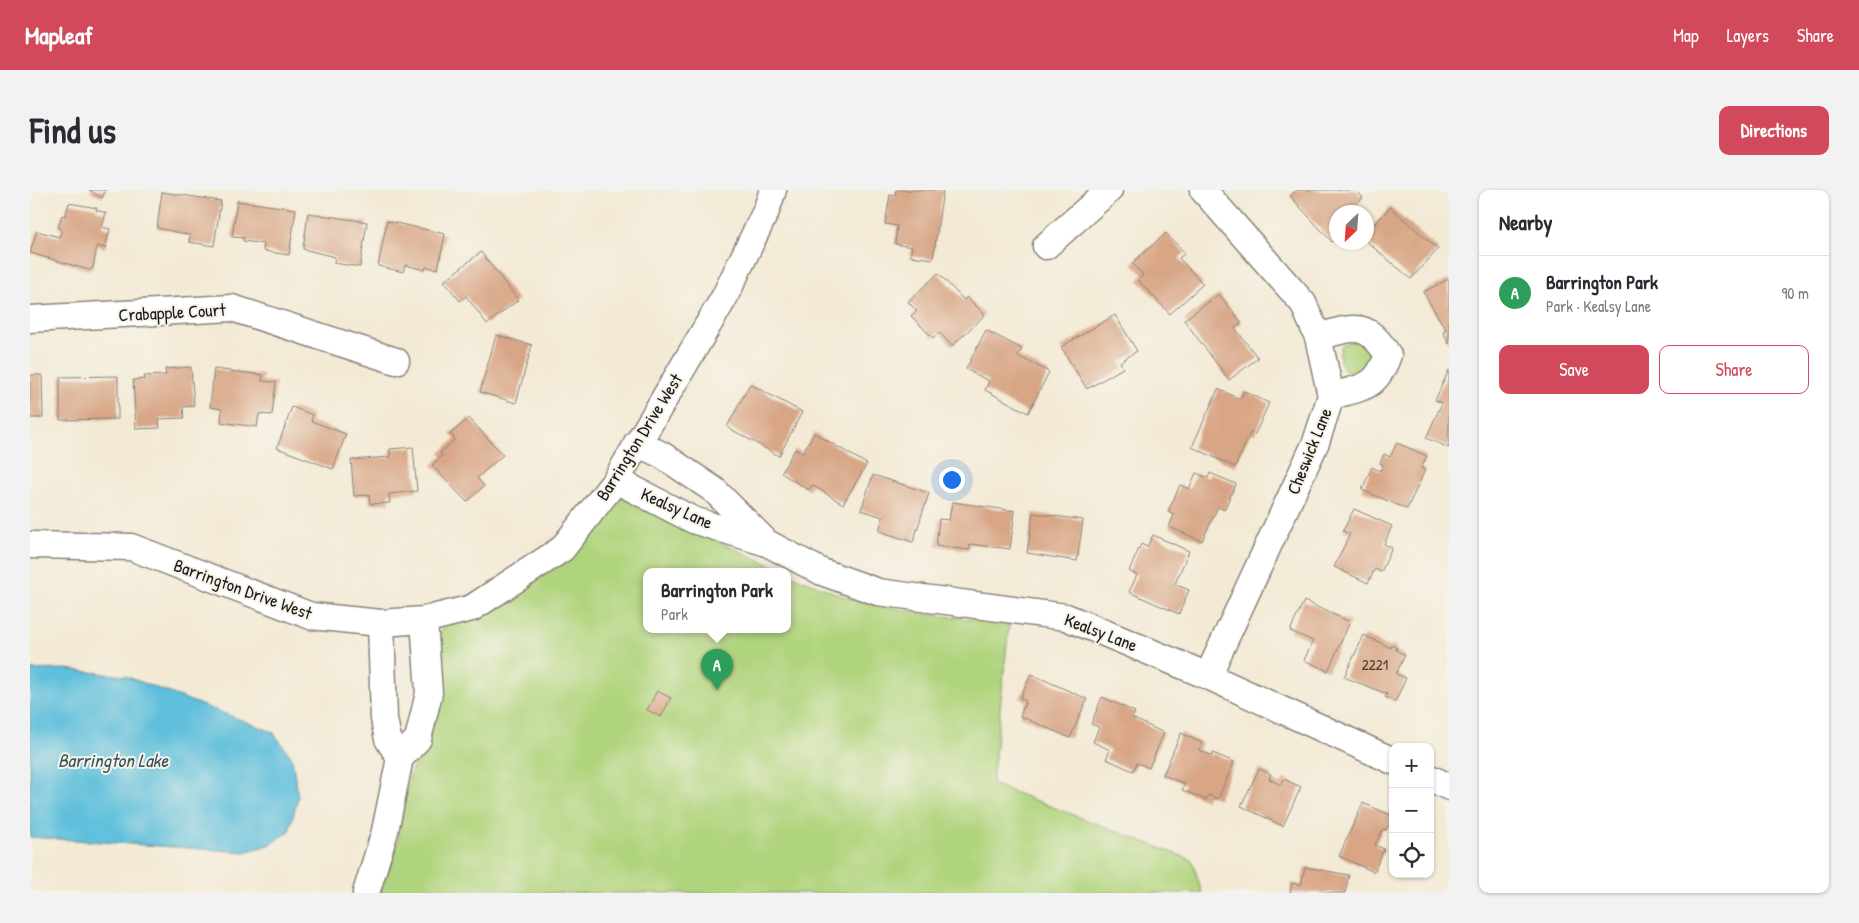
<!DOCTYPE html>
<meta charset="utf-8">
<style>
:root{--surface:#fff;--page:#f2f2f3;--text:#2b2b33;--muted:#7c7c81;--line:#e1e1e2;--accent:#d1495b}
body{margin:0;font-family:"Patrick Hand",sans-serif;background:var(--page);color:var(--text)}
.controls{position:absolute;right:15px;bottom:15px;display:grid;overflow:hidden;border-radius:10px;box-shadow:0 1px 4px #0004}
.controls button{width:45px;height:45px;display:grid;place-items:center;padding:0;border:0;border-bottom:1px solid var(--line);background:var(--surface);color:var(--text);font:25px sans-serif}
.compass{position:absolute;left:1299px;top:15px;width:45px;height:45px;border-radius:50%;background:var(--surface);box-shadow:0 1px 4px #0004;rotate:205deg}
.you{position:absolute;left:921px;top:289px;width:18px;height:18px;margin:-12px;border:4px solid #fff;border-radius:50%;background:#1a73e8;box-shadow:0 0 0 8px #1a73e833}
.badge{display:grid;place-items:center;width:32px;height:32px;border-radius:50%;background:var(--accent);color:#fff;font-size:16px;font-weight:700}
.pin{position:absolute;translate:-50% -41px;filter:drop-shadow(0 1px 2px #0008)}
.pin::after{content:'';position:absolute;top:26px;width:18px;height:15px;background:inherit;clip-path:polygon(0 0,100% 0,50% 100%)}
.popup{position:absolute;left:613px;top:378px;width:148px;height:65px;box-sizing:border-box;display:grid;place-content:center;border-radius:10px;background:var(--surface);filter:drop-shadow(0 1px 4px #0005);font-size:16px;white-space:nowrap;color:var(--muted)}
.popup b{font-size:19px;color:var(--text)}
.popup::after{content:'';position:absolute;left:50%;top:100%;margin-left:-10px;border:10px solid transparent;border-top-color:var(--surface)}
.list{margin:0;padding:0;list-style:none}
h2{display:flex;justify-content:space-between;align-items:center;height:65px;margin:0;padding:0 20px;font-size:21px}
h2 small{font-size:16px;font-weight:400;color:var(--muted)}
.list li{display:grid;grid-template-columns:32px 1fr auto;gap:15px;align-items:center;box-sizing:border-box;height:75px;padding:0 20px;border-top:1px solid var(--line)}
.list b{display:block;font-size:19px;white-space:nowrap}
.list p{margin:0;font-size:16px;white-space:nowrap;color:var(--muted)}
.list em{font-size:16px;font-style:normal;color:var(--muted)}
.actions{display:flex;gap:10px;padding:15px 20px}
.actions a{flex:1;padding:11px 0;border:1px solid var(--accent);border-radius:10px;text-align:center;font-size:18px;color:var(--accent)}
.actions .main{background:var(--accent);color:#fff}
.icon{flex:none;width:28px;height:28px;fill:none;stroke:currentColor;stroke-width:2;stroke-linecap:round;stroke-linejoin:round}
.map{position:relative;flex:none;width:1419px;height:703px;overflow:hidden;border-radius:10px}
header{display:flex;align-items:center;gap:30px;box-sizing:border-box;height:70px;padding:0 25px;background:var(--accent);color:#fff}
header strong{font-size:24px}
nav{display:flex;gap:28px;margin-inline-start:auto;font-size:18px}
.intro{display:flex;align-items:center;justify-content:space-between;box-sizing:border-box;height:120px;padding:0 30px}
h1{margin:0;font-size:35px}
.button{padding:12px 22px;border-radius:10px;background:var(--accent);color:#fff;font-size:18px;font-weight:700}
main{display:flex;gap:30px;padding:0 30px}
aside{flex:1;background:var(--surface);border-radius:10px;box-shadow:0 1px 4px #0004}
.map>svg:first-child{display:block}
</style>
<header>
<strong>Mapleaf</strong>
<nav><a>Map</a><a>Layers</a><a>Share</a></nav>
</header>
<div class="intro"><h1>Find us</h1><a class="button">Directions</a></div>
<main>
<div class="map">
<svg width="1419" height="703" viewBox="0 0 1419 703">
<rect width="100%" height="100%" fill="#f7f3e8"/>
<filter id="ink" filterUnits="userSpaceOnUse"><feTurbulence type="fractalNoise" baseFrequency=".02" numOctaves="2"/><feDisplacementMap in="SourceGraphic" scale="10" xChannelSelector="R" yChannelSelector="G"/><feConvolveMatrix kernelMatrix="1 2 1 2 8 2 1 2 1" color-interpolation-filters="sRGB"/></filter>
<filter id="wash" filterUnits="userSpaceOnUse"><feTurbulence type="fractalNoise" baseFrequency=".0096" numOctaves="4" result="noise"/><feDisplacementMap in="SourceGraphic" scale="20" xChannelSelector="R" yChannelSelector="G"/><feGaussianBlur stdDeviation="1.12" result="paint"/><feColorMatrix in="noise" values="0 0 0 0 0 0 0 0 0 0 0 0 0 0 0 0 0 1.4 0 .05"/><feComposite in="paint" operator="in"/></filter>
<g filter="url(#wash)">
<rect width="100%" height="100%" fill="#f3ead5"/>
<path fill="#b0d47d" stroke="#66784c" d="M1322 151 1329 152 1339 160 1340 173 1330 183 1319 184C1310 176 1307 166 1312 155Z
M605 305 694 354 754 381H617V439H757V383L820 409 890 423 979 434 962 594 1162 670 1172 703H350L366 660 380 584 403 537V462L413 438 578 310Z"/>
<path fill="#5ebfdc" stroke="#3d6e7c" d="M35 479 95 486 243 542 262 568 268 607 259 642 239 655 215 662 0 647V480Z"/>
<g id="blocks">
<path fill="#d8a686" d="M59 0H76L72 8Z
M866 0H913L903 69 880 66 882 57 865 54 867 36 855 34 860 5 865 6Z
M1267 0H1326L1333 8 1325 15 1333 22H1306V48L1302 52 1260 6Z
M132 2 191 11 184 56 159 52 160 45 127 38Z
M207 11 266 19 259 65 233 61 234 54 213 51 214 48 202 47Z
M39 13 67 18 66 20 76 23 72 37 80 39 75 58 67 56 63 78 59 80 0 63 7 41 29 47 32 39 28 38 32 25 35 26Z
M1360 17 1408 59 1381 89 1336 51V44Z
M278 23 337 32 330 77 304 73 305 67 273 59Z
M357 31 415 44 408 79 396 77 395 80 375 75 373 82 348 76Z
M1136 43 1155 63 1149 68 1173 94 1140 124 1108 90 1113 85 1102 73Z
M451 62 488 110 457 134 436 106 430 111 414 91Z
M908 83 934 110 937 107 955 125 922 156 909 142 903 148 881 126 887 121 878 112Z
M1419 89V154L1413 142 1416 140 1393 102Z
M1189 104 1212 133 1205 138 1228 168 1199 190 1154 130Z
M1085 125 1107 161 1090 172 1093 178 1057 199 1031 157Z
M956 140 992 159 988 166 1019 182 998 223 955 200 959 191 936 179Z
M466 145 502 155 486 213 450 202Z
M161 177 164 216 153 217 154 228 129 229 130 238 106 239 103 190 115 189 114 186 136 185 135 179Z
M184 179 233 185 232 191 246 192 242 225 229 224 227 237 191 232 192 219 180 217Z
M1419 180V258L1396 248 1412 213 1405 210Z
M0 185H12L13 228H0Z
M88 186V229L30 230V187Z
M720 194 772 222 749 266 697 237Z
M1188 199 1210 209 1214 201 1239 213 1225 244 1221 242 1205 277 1162 257Z
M262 217 283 225 281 231 316 244 303 279 247 258Z
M439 228 473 265 447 288 454 296 437 312 402 275 412 266 410 263 425 249 420 244Z
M784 243 837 274 813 314 782 295 779 300 751 283 765 259 772 263Z
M1367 253 1397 266 1391 278 1395 280 1377 319 1332 300 1342 277 1350 281 1353 275 1350 273 1354 264 1360 267Z
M383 257 387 301 359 304 360 313 340 314 339 305 324 306 321 270 360 267V259Z
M1166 283 1178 288 1180 283 1206 294 1194 320 1188 317 1172 351 1139 337 1144 325 1138 322 1150 295 1159 299Z
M843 285 899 303 883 352 849 341 853 327 831 320Z
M922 312 985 321 980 359 940 354 939 360 906 356 909 329 919 330Z
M1324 319 1362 336 1354 354 1362 358 1351 382 1345 379 1338 393 1304 377 1320 344 1313 341Z
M1003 323 1053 330 1047 371 997 363Z
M1123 345 1159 361 1145 394 1159 400 1149 424 1099 402 1107 385 1099 381 1111 354 1117 357Z
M1274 411 1320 432 1298 481 1274 470 1283 451 1260 441Z
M1334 445 1361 458 1362 455 1367 458 1366 460 1375 465 1366 484 1376 488 1365 512 1355 507 1357 504 1314 487Z
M1001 484 1057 509 1040 548 990 526 996 511 990 508Z
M627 501 641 508 631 527 617 520Z
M1072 507 1105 522 1102 528 1134 543 1119 578 1107 573 1103 581 1076 569 1080 560 1063 552 1069 537 1061 534Z
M1151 543 1172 553 1169 560 1182 566 1183 563 1204 572 1188 609 1178 605 1176 610 1152 600 1155 594 1133 585Z
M1229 579 1241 584 1239 589 1251 595 1254 589 1271 597 1253 636 1211 616Z
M1333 613 1363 626 1356 640 1353 639 1345 655 1354 659 1344 682 1309 666Z
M1275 677 1319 685 1315 703H1260L1262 693 1271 695Z"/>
</g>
</g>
<g filter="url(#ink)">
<use href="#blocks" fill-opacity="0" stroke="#888378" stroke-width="1"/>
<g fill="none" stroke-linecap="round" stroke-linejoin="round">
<defs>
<path id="minor" d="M1173 0 1273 113 1288 147 1301 206 1286 252 1178 486
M1016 56 1079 0
M0 129 202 118 366 171
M1288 147C1323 137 1336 130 1358 165 1346 199 1333 197 1301 206
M607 253 632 265 684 300 734 350
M586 290 663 330 737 353 792 382 848 402 1036 427 1178 486 1363 571
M0 355 101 357 281 426 351 433 394 430 442 418 532 359 586 290 694 108 736 21 743 0
M351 433 354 529 358 549 370 568
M1400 588 1419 597
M336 703 355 641 370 568 388 549 399 503 394 430"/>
</defs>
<use href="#minor" stroke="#888378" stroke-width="29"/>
<use href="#minor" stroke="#fff" stroke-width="26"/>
</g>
</g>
<g text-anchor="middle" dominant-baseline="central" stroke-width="4" stroke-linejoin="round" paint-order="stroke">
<g font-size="15" fill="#4b3e36">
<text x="1345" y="474">2221</text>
</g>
<g font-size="18" fill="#1c1c1c" stroke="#f7f3e8">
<text transform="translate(142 122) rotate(-3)">Crabapple Court</text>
<text transform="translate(609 247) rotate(-58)">Barrington Drive West</text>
<text transform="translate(1279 261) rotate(-68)">Cheswick Lane</text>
<text transform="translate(647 318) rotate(24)">Kealsy Lane</text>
<text transform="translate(213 399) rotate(20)">Barrington Drive West</text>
<text transform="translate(1071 442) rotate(21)">Kealsy Lane</text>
</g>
<g font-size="19" font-style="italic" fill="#33555f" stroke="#f7f3e8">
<text x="83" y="570">Barrington Lake</text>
</g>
</g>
</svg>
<div class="controls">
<button>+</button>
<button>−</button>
<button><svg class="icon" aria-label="locate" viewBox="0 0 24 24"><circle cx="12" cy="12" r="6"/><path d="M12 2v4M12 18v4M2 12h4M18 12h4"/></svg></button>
</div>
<svg class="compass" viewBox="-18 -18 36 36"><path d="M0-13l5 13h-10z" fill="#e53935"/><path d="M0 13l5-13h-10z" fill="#7c7c81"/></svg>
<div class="you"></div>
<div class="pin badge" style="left:687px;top:500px;background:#2e9e5b">A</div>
<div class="popup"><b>Barrington Park</b>Park</div>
</div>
<aside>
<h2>Nearby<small></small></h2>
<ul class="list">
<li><span class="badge" style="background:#2e9e5b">A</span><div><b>Barrington Park</b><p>Park · Kealsy Lane</p></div><em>90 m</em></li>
</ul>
<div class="actions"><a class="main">Save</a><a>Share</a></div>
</aside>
</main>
